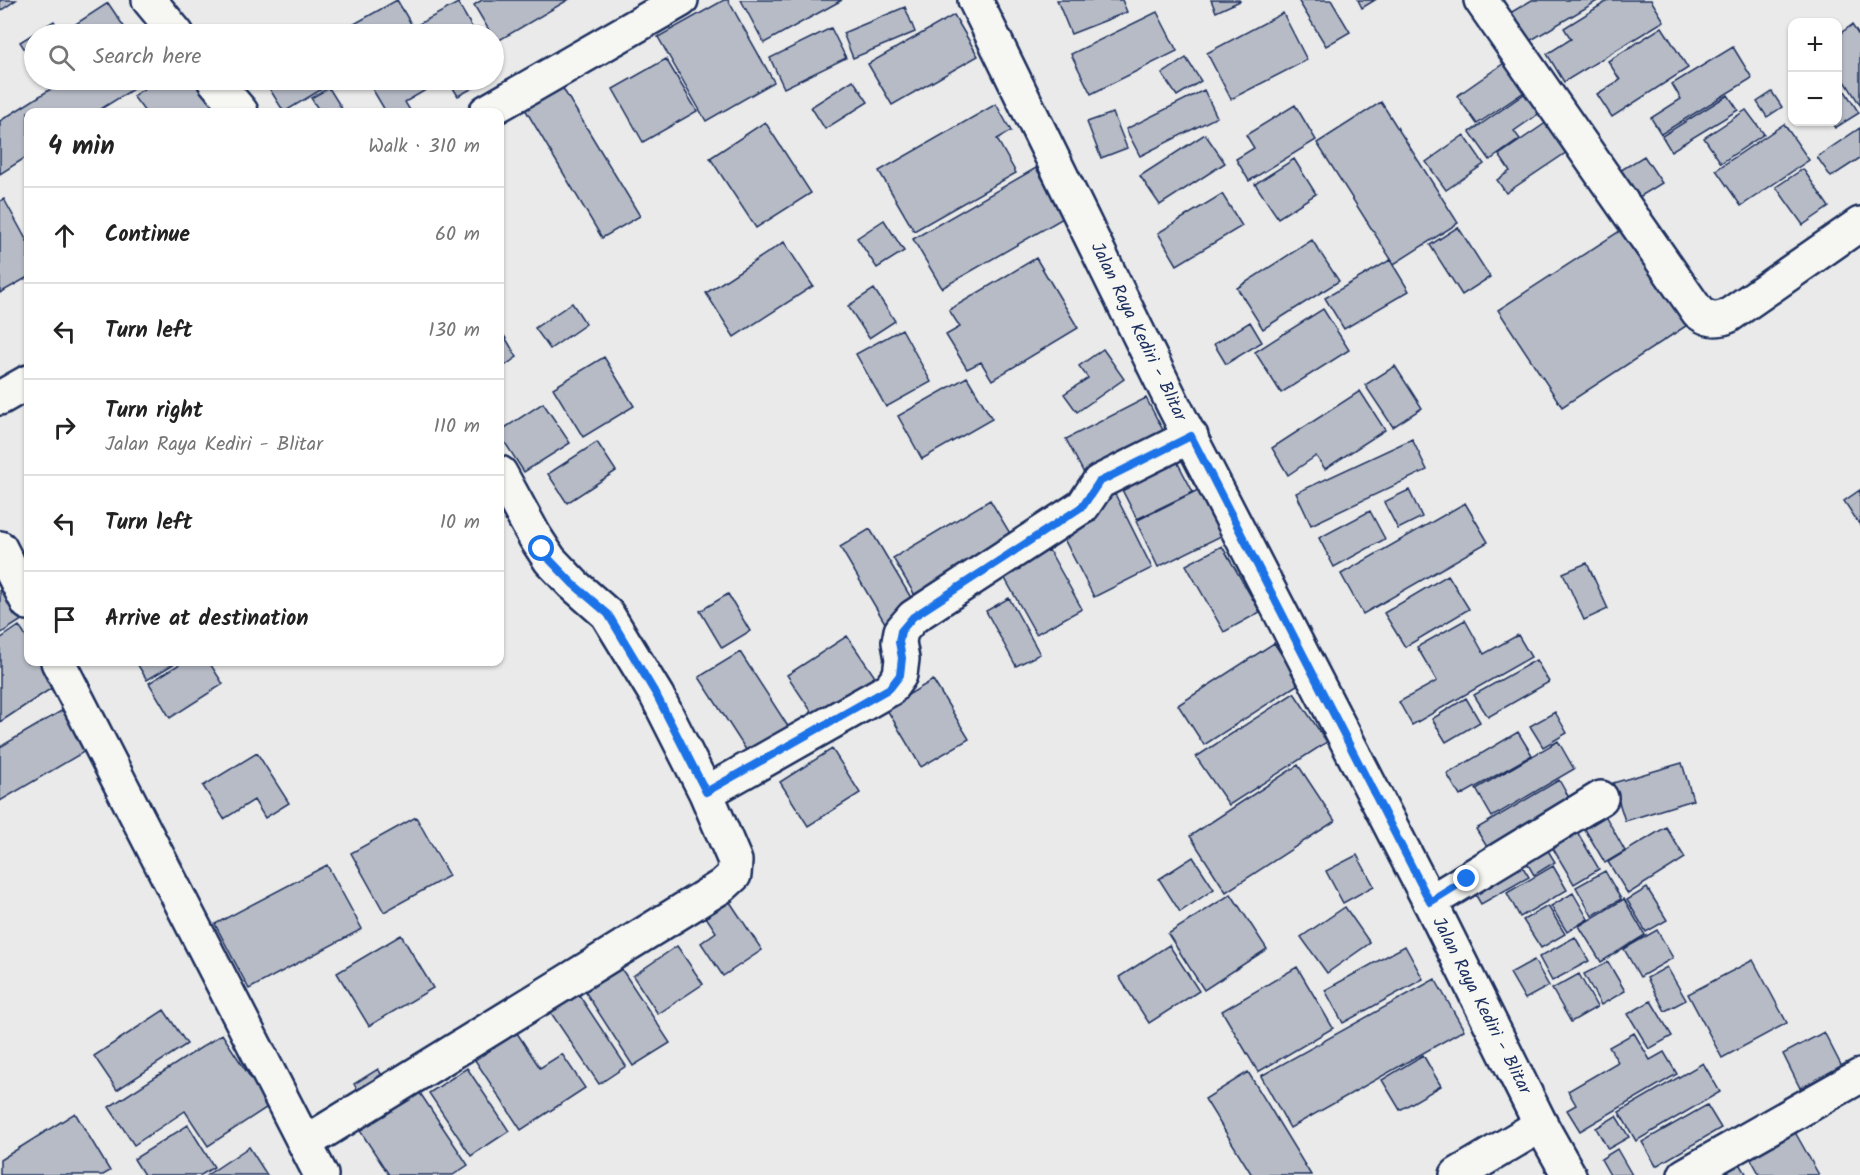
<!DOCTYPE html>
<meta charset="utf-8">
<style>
:root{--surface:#fff;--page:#f6f6f6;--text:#222;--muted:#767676;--line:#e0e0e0}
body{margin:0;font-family:Kalam,sans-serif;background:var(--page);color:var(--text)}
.controls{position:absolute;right:18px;top:18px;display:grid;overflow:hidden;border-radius:12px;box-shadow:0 2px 4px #0004}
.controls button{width:54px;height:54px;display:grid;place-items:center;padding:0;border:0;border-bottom:2px solid var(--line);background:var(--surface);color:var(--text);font:30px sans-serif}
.stop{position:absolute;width:18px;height:18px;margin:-14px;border:4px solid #1a73e8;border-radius:50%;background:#fff}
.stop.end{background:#1a73e8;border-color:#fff;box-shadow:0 2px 6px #0008}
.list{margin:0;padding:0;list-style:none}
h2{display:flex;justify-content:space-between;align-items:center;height:78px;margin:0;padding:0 24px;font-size:26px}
h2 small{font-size:20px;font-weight:400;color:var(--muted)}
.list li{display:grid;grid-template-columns:39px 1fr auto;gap:18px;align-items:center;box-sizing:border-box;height:96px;padding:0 24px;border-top:2px solid var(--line)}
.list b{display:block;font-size:22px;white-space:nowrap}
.list p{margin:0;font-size:20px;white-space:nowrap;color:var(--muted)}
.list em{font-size:20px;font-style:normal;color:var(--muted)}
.icon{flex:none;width:33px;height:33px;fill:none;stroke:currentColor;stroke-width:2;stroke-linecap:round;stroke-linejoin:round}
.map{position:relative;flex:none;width:1860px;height:1175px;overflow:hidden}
.search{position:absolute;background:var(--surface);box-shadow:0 2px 4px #0004;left:24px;top:24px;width:480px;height:66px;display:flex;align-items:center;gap:15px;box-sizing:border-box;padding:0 21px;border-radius:33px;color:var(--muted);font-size:22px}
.panel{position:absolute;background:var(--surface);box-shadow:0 2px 4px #0004;left:24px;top:108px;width:480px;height:558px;border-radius:12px}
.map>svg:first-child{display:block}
</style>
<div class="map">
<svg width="1860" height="1175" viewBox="0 0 1860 1175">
<rect width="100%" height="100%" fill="#e9eae9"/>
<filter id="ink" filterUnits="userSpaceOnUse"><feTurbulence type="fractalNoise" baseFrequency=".0167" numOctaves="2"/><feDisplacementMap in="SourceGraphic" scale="12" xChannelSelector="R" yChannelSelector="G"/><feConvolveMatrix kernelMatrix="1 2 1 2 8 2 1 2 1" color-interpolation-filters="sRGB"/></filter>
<g filter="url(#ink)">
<path fill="#b6bbc6" stroke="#1b2f5e" stroke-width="1.5" d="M0 0H16L0 11Z
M397 0 417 34H342L340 32Z
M482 0H568L496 42 474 5Z
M724 0H728L774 82 706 121 658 37Z
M741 0H842L764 43Z
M1057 0H1122L1127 12 1071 34Z
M1211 0H1239L1240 1 1216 12Z
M1298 0H1331L1350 32 1326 46Z
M1358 0H1375L1362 8Z
M1532 0H1599L1528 42 1510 13Z
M1609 0H1651L1664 21 1564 82 1547 54 1571 39 1564 28Z
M108 3 129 34H34V64L20 42 54 21 62 33Z
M458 3 476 34H423L417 25Z
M905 7 915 32 853 58 843 33Z
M1157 12 1177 51 1091 94 1071 54Z
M1283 13 1307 60 1231 99 1207 53Z
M954 15 978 56 892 105 868 64Z
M158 20 168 34H136Z
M1852 25 1860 37V105L1838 70V35Z
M324 27 329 34H312Z
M1662 27 1688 68 1612 117 1597 94 1620 80 1608 61Z
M831 28 846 58 784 88 770 58Z
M1733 47 1752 78 1661 134 1651 118 1681 99 1672 84Z
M1186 58 1201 81 1177 96 1162 74Z
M666 59 697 111 643 142 613 89Z
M1507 61 1527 90 1477 124 1457 96Z
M44 80H62L49 87Z
M65 80H148L96 112H28V156L0 174V121Z
M157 80H206L224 112H145L133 96Z
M264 80H337L284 112Z
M367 80H443L405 102 411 112H386Z
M448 80H488L458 96Z
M853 80 868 102 825 129 811 107Z
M1838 80 1859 113 1835 128 1831 122H1838Z
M562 87 640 216 602 238 525 109Z
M329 88 344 112H320L311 98Z
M1204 90 1217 117 1140 156 1126 129Z
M1527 92 1541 112 1514 131 1520 139 1490 160 1470 132Z
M1772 92 1782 107 1767 117 1757 102Z
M1728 95 1738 110 1671 151 1662 136Z
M1381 102 1458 223 1394 264 1317 143Z
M996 104 1011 131 997 139 1016 173 914 231 879 171Z
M1295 105 1316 140 1249 181 1236 159 1254 148 1246 135Z
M1746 110 1764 134 1721 163 1704 138Z
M1113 113 1127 148 1101 158 1087 122Z
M1553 118 1573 148 1506 193 1497 180 1510 171 1499 155Z
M765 122 811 193 756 228 710 158Z
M1784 124 1809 160 1741 206 1716 170Z
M1860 128V158L1831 177 1817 157Z
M1205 134 1225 163 1160 205 1140 176Z
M1464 135 1484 164 1446 190 1426 162Z
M1644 156 1662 183 1636 199 1618 172Z
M1294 159 1316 194 1278 218 1255 184Z
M1036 168 1065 217 942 288 913 239Z
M1803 169 1829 207 1803 225 1776 187Z
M1222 194 1242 226 1177 265 1158 233Z
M4 199 28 243V277L0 293V201Z
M884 220 904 251 877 268 857 238Z
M1629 225 1692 322 1562 407 1498 310Z
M1458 227 1490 277 1462 295 1430 245Z
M1312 240 1339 281 1263 329 1237 288Z
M784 242 813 286 734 337 706 293Z
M1036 258 1078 328 992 380 981 362 967 369 946 335 960 327 949 310Z
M1390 260 1409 291 1344 329 1325 298Z
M874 289 895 321 869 338 848 306Z
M572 303 586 324 550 349 535 328Z
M1323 309 1349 350 1281 393 1255 352Z
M1250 322 1262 342 1226 364 1214 344Z
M500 329 517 357 500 369Z
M902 329 931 382 886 407 856 354Z
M1103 349 1124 379 1077 412 1064 394 1088 378 1079 366Z
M604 357 634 406 583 437 553 388Z
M1395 366 1422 408 1393 427 1365 385Z
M967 377 992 419 922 459 898 416Z
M1360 391 1385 430 1325 469 1316 456 1288 475 1272 448Z
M1146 398 1166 436 1086 477 1066 439Z
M543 403 570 443 524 472 500 435V431Z
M1412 439 1427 470 1311 525 1296 493Z
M597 442 616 471 567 503 548 474Z
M1171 450 1193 492 1137 519 1116 478Z
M1200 489 1223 535 1158 567 1136 521Z
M1409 490 1422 517 1398 529 1384 502Z
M1860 490V525L1844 501Z
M1115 494 1152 568 1094 597 1063 537 1095 521 1088 507Z
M990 500 1014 540 916 597 893 558Z
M1465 503 1488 542 1363 614 1341 574Z
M1370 511 1385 539 1334 567 1319 538Z
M870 529 916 606 885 623 840 547Z
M1222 546 1260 612 1224 632 1186 565Z
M1049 550 1082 609 1036 634 1003 575Z
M1587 563 1608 609 1584 620 1563 573Z
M0 573 28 616 0 634Z
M1448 575 1469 609 1405 647 1384 613Z
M728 594 750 631 722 648 700 611Z
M1009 598 1040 654 1016 666 986 611Z
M1465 620 1484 654 1518 635 1531 657 1412 725 1399 702 1437 681 1417 647Z
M19 626 28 640V662H43L58 684 0 722V639Z
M847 636 875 677 815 717 787 675Z
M1274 643 1300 683 1204 745 1178 705Z
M740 652 791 731 750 756 699 677Z
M1536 660 1549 682 1488 717 1474 695Z
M136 662H177L147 680Z
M183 662H209L223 684 170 718 149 683Z
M933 680 969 739 921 767 886 708Z
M1294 693 1327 742 1229 805 1196 757Z
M1466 698 1480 722 1446 742 1432 719Z
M68 707 92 747 0 801V747Z
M1555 712 1567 733 1543 747 1530 726Z
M1518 732 1532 755 1460 796 1447 774Z
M1558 741 1574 769 1492 817 1476 789Z
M832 749 860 793 808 826 780 782Z
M257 753 289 803 265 818 254 800 224 819 203 786Z
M1682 763 1693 800 1625 821 1613 783Z
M1298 765 1335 821 1226 892 1190 836Z
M1559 780 1572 803 1490 852 1476 829Z
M1601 808 1625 851 1605 863 1580 821Z
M416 817 449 876 384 912 351 853Z
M1573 825 1599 869 1574 884 1548 840Z
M1666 827 1685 858 1628 894 1608 862Z
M1541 839 1555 862 1534 875 1520 851Z
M1357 855 1374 886 1343 903 1326 871Z
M1516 856 1529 877 1481 904 1469 884Z
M1193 857 1214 889 1180 912 1159 879Z
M327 865 362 929 249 989 215 924Z
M1553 866 1567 890 1520 917 1507 893Z
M1605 871 1621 899 1592 916 1576 887Z
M1647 888 1667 920 1646 932 1627 900Z
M1573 893 1588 919 1567 932 1551 906Z
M1231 894 1267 949 1204 990 1168 934Z
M726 896 762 950 723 976 701 943 716 932 702 911Z
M1624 899 1645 935 1601 962 1579 926Z
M1548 906 1565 934 1541 948 1523 920Z
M1345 907 1370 943 1327 973 1301 937Z
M1657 930 1673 958 1640 977 1624 949Z
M401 935 433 988 369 1026 337 973Z
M1575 937 1589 961 1552 981 1539 957Z
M1169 945 1199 991 1149 1023 1119 977Z
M677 946 703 984 658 1014 633 976Z
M1405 946 1423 979 1343 1023 1325 990Z
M1534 960 1549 986 1525 999 1510 973Z
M1753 960 1787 1023 1722 1058 1688 994Z
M617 962 670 1043 633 1066 581 985Z
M1608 962 1625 991 1601 1005 1584 974Z
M1297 967 1333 1028 1258 1072 1222 1011Z
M1667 967 1686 1000 1665 1011 1647 978Z
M1579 974 1597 1007 1571 1022 1552 989Z
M1435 979 1464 1030 1290 1128 1261 1076Z
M575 989 626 1066 599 1084 547 1007Z
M1651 1001 1672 1036 1649 1049 1628 1014Z
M164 1010 187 1044 117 1090 94 1056Z
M515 1030 540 1068 562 1054 585 1088 521 1130 473 1057Z
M1824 1032 1842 1067 1800 1088 1783 1054Z
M1634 1033 1650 1060 1664 1052 1677 1074 1580 1131 1567 1110 1576 1105 1568 1091 1618 1062 1609 1047Z
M222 1034 269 1106 208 1146 185 1111 134 1145 109 1107Z
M1423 1055 1441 1086 1400 1110 1382 1080Z
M1703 1063 1720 1092 1636 1141 1619 1112Z
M467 1068 509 1131 471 1156 429 1093Z
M378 1069 387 1083 362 1098 354 1084Z
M1248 1072 1311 1175H1252L1205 1099Z
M412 1081 468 1165 453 1175H389L353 1120Z
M1707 1105 1721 1128 1656 1166 1642 1142Z
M75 1113 110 1171 103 1175H0V1160Z
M1616 1116 1629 1137 1608 1149 1596 1128Z
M188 1125 214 1167 201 1175H144L134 1159Z
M1791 1125 1819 1175H1760L1746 1150Z
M249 1147 267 1175H207Z
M1617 1149 1632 1175H1610L1601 1159Z
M1733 1152 1747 1175H1695Z"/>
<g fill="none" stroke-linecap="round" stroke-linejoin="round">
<defs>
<path id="minor" d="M149 0 177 34
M1481 0 1698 312C1708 320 1716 321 1728 316L1860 224
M214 80 241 112
M486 112 681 0
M0 398 28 382
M0 548 28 603
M58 662 321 1175
M706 793 890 689 900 675 902 659 899 642 901 631 913 617 1083 506 1099 482 1191 436
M1430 902 1601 798
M305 1143 722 886 734 875 735 861 706 793 657 696 607 614 573 584 550 560 535 537 500 473
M1457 1175 1541 1125
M1685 1175 1860 1076"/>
<path id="major" d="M975 0 1174 406 1430 902 1541 1125 1569 1175"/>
</defs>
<use href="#minor" stroke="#1b2f5e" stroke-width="38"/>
<use href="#major" stroke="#1b2f5e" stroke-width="38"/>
<use href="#minor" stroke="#f6f6f2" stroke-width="33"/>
<use href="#major" stroke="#f6f6f2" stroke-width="33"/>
</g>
</g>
<g fill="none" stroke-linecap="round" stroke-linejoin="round" filter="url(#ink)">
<path stroke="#1a73e8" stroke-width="8" d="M542 549 550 560 573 584 608 614 657 696 706 792 890 688 900 675 902 658 899 642 901 631 913 617 1083 506 1099 482 1191 436 1430 902 1467 879"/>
</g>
<g text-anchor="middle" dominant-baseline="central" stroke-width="4.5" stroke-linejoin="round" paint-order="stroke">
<g font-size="18" fill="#1b2f5e" stroke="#f6f6f2">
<text transform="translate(1138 332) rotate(64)">Jalan Raya Kediri - Blitar</text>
<text transform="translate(1481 1006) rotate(63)">Jalan Raya Kediri - Blitar</text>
</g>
</g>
</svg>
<div class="controls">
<button>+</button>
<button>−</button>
</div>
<div class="stop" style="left:542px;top:549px"></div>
<div class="stop end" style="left:1467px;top:879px"></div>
<div class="search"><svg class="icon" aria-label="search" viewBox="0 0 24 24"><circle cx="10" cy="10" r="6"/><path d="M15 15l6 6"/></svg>Search here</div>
<section class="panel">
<h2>4 min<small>Walk · 310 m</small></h2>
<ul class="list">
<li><svg class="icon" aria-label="ahead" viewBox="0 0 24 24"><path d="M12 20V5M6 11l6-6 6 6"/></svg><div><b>Continue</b></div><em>60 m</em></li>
<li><svg class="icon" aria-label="left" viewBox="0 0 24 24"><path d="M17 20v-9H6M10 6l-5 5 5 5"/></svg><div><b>Turn left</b></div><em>130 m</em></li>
<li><svg class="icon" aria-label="right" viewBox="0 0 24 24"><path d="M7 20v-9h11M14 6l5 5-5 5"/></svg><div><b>Turn right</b><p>Jalan Raya Kediri - Blitar</p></div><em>110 m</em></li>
<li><svg class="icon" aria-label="left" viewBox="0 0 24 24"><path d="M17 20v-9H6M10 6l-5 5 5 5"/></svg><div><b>Turn left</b></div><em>10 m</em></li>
<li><svg class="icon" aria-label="arrive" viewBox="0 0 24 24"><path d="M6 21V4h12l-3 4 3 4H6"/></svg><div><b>Arrive at destination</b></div></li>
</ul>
</section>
</div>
